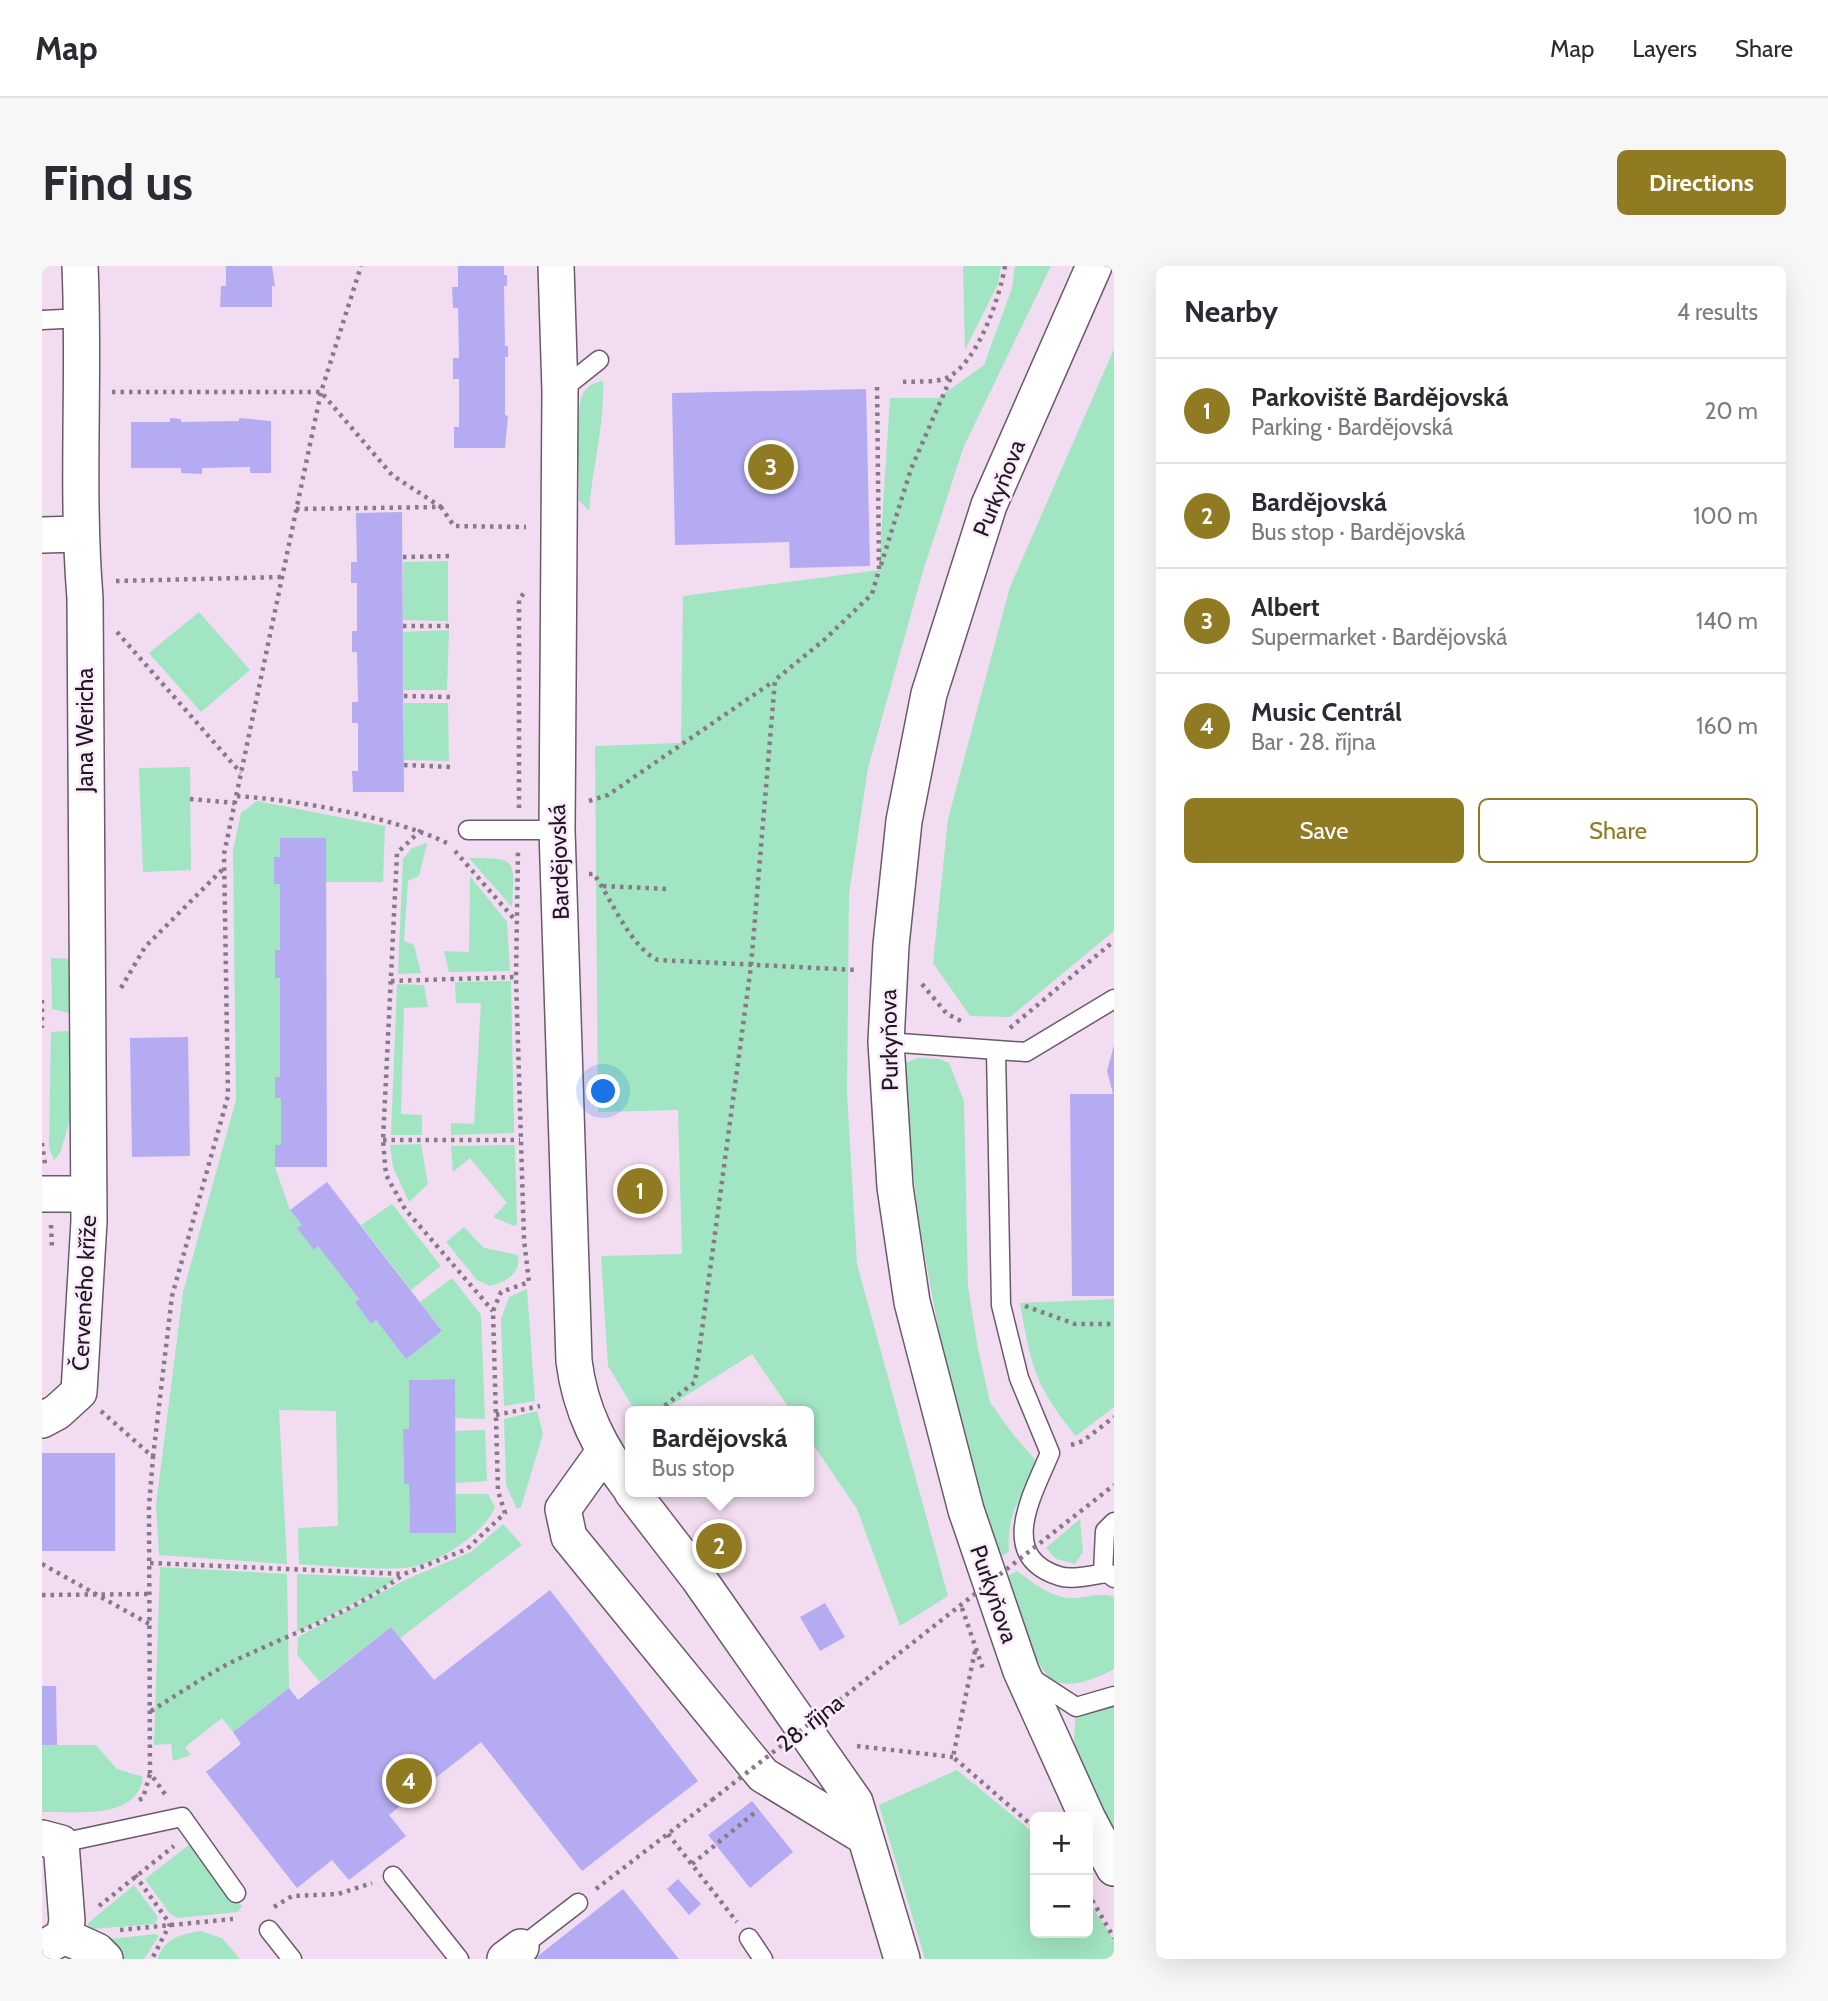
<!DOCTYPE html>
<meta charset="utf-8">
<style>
:root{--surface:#fff;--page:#f7f7f7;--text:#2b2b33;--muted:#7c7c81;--line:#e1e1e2;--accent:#907b22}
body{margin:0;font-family:Cabin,sans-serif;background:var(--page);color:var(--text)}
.controls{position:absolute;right:21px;bottom:21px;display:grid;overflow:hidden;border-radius:10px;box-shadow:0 7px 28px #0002}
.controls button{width:63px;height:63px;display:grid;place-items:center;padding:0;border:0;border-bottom:2px solid var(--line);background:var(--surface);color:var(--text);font:35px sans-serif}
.you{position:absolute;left:562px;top:826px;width:24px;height:24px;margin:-18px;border:5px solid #fff;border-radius:50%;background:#1a73e8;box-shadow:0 0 0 10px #1a73e833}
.badge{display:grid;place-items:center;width:46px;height:46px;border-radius:50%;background:var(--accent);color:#fff;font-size:23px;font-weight:700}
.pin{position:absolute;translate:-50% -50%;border:4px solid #fff;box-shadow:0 2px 7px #0006}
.popup{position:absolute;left:583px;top:1140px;width:189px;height:91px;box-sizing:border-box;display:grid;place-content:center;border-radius:10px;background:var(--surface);filter:drop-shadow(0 2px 5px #0005);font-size:23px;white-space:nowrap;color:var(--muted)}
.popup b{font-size:26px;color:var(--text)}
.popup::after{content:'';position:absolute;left:50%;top:100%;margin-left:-14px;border:14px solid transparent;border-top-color:var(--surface)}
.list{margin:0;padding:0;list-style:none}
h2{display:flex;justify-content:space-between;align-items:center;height:91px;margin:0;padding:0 28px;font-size:30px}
h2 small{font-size:23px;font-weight:400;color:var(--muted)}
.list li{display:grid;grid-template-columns:46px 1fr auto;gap:21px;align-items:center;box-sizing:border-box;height:105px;padding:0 28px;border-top:2px solid var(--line)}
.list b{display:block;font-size:26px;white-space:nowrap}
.list p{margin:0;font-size:23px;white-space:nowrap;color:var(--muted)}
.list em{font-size:23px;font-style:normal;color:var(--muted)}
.actions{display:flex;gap:14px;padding:21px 28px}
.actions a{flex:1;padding:16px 0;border:2px solid var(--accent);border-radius:10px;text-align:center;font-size:24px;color:var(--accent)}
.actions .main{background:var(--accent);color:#fff}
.map{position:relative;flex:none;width:1072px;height:1693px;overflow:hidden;border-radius:10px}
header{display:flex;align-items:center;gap:42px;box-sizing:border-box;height:98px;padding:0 35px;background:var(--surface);border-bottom:2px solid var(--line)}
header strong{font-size:33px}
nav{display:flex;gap:38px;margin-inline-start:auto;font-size:24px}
.intro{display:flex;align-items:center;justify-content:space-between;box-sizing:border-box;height:168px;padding:0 42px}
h1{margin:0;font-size:49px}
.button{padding:18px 32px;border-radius:10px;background:var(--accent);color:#fff;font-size:24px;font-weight:700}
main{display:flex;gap:42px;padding:0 42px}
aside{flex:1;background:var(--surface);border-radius:10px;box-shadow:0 7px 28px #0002}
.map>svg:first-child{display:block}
</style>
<header>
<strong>Map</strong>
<nav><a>Map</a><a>Layers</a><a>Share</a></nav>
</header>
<div class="intro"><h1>Find us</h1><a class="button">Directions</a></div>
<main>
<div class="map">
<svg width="1072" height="1693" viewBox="0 0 1072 1693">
<rect width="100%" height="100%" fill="#f2dcf2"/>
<path fill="#a1e5c2" d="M921 0H959L956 18 923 84Z
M973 0H1009L922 180 881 305 826 502 807 628 805 827 815 998 906 1330 858 1360 815 1243 766 1171V1145H749L710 1088 620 1145H593L566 1100 559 990 640 988 636 844 556 846 553 480 639 477 641 330 837 304 848 132H896L942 99 970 22Z
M1072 83V665L968 751 928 750 891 697 906 553 968 321Z
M561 115C563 158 550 202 547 245L537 234C538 207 532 153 540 130 544 120 551 117 561 115Z
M406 295V355L361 354V296Z
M157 346 208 404 159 446 107 387Z
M407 364 405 424H362L361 366Z
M362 437H406L407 495 362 494Z
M148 501 149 604 101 606 97 502Z
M215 535 343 560 341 616H284V572H238V591L232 618H238V684L233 685V711L238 712V811H233V831L239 832V879L233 901 248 944 260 959 256 962 273 983 276 980 317 1033 313 1036 329 1057 334 1054 364 1093 400 1065 378 1036 410 1012 439 1049 443 1153 413 1152 412 1113 367 1114V1163L361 1164 362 1218H367L368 1267H414V1228H446L453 1241C442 1269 391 1301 361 1302 327 1304 291 1300 257 1298L256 1262 296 1260 294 1145 237 1144 245 1298 117 1289 114 1239 141 1026 194 834 191 585 199 547Z
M385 577 377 610 366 615 362 675 372 679 379 707 356 708 361 593 370 582Z
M427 592C477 592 472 593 470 641Z
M428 610 465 656 468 705 407 706 402 685 427 686Z
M9 692 31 693 32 742 27 747 10 743Z
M469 715 472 867 409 869V857L432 858 439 737H414L413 716Z
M355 718 382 719 386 741 362 742 359 848 380 849V869H349Z
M25 765 33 771 35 831 18 887 12 894 7 881 9 766Z
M876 792 897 793 907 797 922 835 926 1020 936 1083 948 1136 970 1167 996 1197C980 1230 964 1247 967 1286L960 1290C934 1230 919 1166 905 1102 883 1001 866 901 863 797Z
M379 878 386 918 367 936 351 901 348 879Z
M473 879 475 959 472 960 451 951 465 937 428 892 411 906 409 880Z
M350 938 399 1000 369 1024 319 959Z
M422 961 442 982 476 989C479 1008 464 1016 448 1020L435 1014 404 976Z
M485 1023 493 1135 462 1140 459 1053 467 1031Z
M1072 1033V1141L1034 1170C993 1120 989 1100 978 1037Z
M495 1145 501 1168 479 1241 475 1243 464 1219 462 1153Z
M443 1164 445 1215 414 1217 413 1165Z
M1038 1253 1041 1286 1033 1298 1014 1293 1004 1282Z
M461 1258 480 1279 358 1372 349 1361 278 1416 255 1389 256 1371 365 1313 429 1286Z
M118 1301 245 1308 247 1422 191 1466 180 1452 143 1481 149 1489 131 1495 129 1478 112 1479Z
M975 1305C990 1316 1010 1332 1029 1332 1045 1333 1056 1325 1072 1331V1403C1056 1412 1028 1424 1011 1414 991 1403 974 1333 966 1310Z
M255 1308 354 1312 338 1324 255 1366Z
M1072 1433V1572L1051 1538 1032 1475 1034 1441Z
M0 1479H54L75 1503 101 1511C95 1555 34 1545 0 1546Z
M915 1504 993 1568V1667H1046V1634L1072 1675V1693H883L837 1539Z
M148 1578 190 1635 194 1634 200 1640 196 1646 136 1652 128 1648 103 1613Z
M92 1619 116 1651 113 1658 50 1663 45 1658Z
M158 1665 180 1672 198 1693H115C124 1672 136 1669 158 1665Z
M114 1668 117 1670 102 1693H79L67 1673Z"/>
<path fill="#b5abf3" d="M184 0H230L233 20H230V41H178L179 20H184Z
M416 0H462V9H465V20H462L463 80H466V91H463V149L466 150 463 182H412V161H417V113H411V92H417L416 42H411L410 21H416Z
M824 123 828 300 748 302 747 276 633 279 630 127Z
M128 152 139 153V156L197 155V152L229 155V207H208V201L160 202V208L139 207V202H89V156H128Z
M360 246 362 526H311L310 505H316V457H310V436H316L315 386H310V365H315V317H309V296H315L314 247Z
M238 572H284L285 901H233V879H239V832H233V811H238V712H233V684H238V618H232V591H238Z
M146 771 148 890 90 891 88 772Z
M1072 779V1030H1030L1028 828H1071L1065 805Z
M285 916 400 1065 364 1093 334 1054 329 1058 313 1036 317 1033 276 980 272 984 255 962 260 959 248 944Z
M413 1113 414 1267H368L367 1218H362L361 1163H367V1114Z
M0 1187H73V1285H0Z
M508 1324 656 1515 540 1605 439 1476 347 1549 364 1570 307 1614 290 1594 255 1622 164 1506 199 1478 191 1466 247 1422 256 1434 349 1361 392 1414Z
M783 1337 803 1371 778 1385 758 1351Z
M0 1420H14L15 1479H0Z
M710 1535 751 1586 708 1622 666 1569Z
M636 1613 659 1638 647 1649 625 1623Z
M581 1623 637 1693H492Z"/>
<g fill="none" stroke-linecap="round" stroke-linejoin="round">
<defs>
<path id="lane" d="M0 54 41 52
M518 125 557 94
M426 564H515
M844 776 984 786 1072 733
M954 785 959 1039 977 1112 1008 1187C991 1228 954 1290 1017 1310 1031 1315 1052 1308 1066 1307L1072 1312
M1061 1307 1063 1265 1072 1256
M988 1411 1034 1441 1072 1430
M19 1577 140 1551 194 1627
M351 1610 417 1693
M227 1664 250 1693
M707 1672 721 1693
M479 1681 536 1637"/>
<path id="street" d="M514 0 518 125 515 564 532 1095C538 1144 558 1183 588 1222
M0 269 38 268
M0 928H47
M0 1154 15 1146 37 1126 47 955 43 332C34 221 43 111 38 0
M561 1187 521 1243 527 1271 721 1509 823 1571
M590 1226 657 1313 813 1536 860 1693
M1045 1551 979 1405 924 1244 870 1036 853 921 844 776 849 679 862 555 887 428 947 239 1052 0
M1046 1553 1072 1602
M0 1572 19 1577 25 1655 22 1670 0 1683
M22 1670 55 1685 63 1693
M463 1693 479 1681"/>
</defs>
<use href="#lane" stroke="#6b596c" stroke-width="21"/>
<use href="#street" stroke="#6b596c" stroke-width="38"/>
<path stroke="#887988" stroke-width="4.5" stroke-dasharray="3.5 5" stroke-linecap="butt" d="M861 116C874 115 892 117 904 112 935 99 958 31 963 0
M70 126H279L350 209 399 241
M254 243 399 241 412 260 484 261
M361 291 411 290
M839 299 869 203 910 109
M74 315 240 311
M361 360H411
M75 366 199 507
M362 430 410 431
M362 499 410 501
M195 530C255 534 351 551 405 577
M148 533 193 537
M547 535 566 529 732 415
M477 542V333L483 326
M379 564 355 587 341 874 344 909 363 943 451 1045
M413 585 474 655
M547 608H552C569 633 589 682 616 694L815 704
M561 620 626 623
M349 715 474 711
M880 718 905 748 921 756
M79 722 103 681 182 602
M0 734V762
M968 762 1072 675
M341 874H478
M0 877 3 898
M9 959 10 982
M983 1040 1033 1058H1072
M59 1145 111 1191 107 1240 108 1507 125 1531
M616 1145 653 1116 709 700 733 414 782 374 830 328 837 304 835 116
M454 1149 498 1140
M1029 1179 1041 1175 1072 1151
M111 1191 130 1030 186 830 182 588 279 126 319 0
M108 1297 362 1308 425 1283 463 1247 456 1225 451 1045 459 1026 487 1016 482 974 474 711 476 586
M0 1298 109 1359
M0 1329 109 1328
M920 1342 941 1403
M933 1385 911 1491 993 1562
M109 1445C135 1429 161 1411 188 1397 247 1368 309 1348 362 1308
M815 1480 911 1491
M97 1534 101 1532 108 1508
M626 1568 695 1656
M650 1598 716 1544
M93 1609 128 1658 110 1693
M554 1623 670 1534
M1046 1627 1072 1672
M57 1640 132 1580
M232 1641 250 1630 296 1628 330 1617
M78 1664 191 1653"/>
<use href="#lane" stroke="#fff" stroke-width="18"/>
<use href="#street" stroke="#fff" stroke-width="35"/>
<path stroke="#887988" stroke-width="4.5" stroke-dasharray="3.5 5" stroke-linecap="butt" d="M670 1534 1072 1219"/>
</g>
<g text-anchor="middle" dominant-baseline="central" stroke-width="5" stroke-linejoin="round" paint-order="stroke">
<g font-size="23" fill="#201820" stroke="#fcebfc">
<text transform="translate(957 222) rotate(-68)">Purkyňova</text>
<text transform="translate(43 464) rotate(-90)">Jana Wericha</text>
<text transform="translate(517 596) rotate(-92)">Bardějovská</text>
<text transform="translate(847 774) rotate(-91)">Purkyňova</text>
<text transform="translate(42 1027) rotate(-87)">Červeného kříže</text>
<text transform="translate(952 1328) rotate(71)">Purkyňova</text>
<text transform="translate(768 1457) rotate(-38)">28. října</text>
</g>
</g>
</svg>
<div class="controls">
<button>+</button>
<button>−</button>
</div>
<div class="you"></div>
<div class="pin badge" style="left:598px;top:925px">1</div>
<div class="pin badge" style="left:677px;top:1280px">2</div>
<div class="popup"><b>Bardějovská</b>Bus stop</div>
<div class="pin badge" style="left:729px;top:201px">3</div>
<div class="pin badge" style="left:367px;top:1515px">4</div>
</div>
<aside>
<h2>Nearby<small>4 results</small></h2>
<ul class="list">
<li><span class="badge">1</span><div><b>Parkoviště Bardějovská</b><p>Parking · Bardějovská</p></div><em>20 m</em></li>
<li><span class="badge">2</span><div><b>Bardějovská</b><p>Bus stop · Bardějovská</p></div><em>100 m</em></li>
<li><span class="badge">3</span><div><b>Albert</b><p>Supermarket · Bardějovská</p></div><em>140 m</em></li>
<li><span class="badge">4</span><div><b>Music Centrál</b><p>Bar · 28. října</p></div><em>160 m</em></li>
</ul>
<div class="actions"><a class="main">Save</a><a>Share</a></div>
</aside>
</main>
